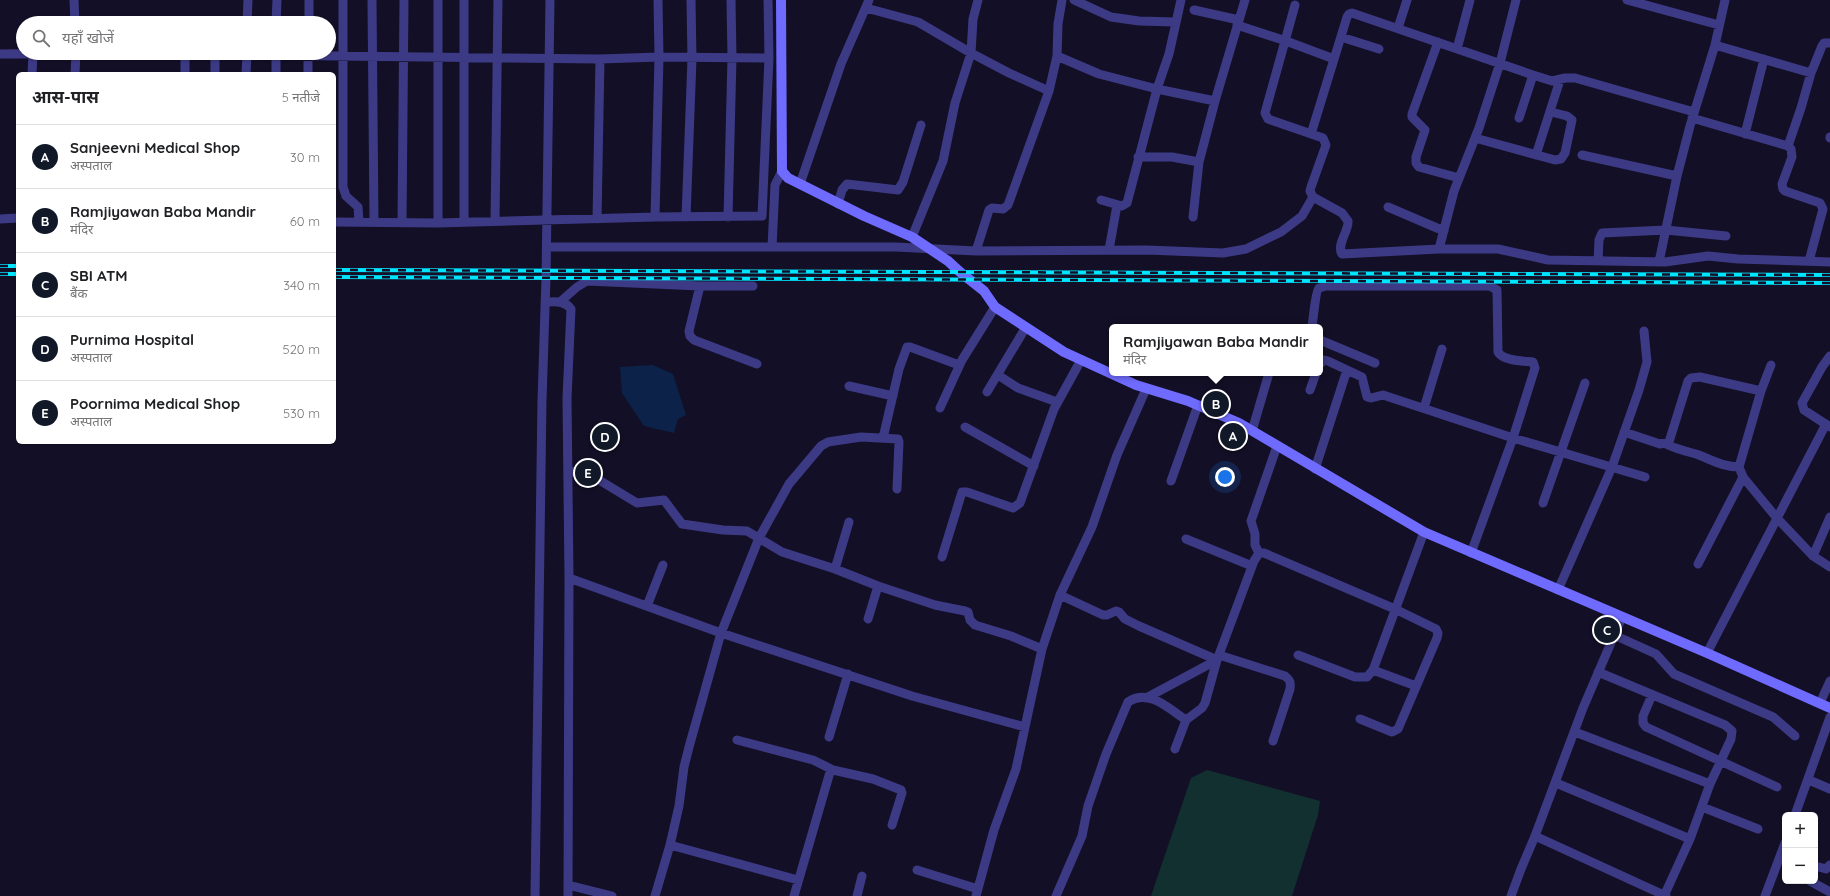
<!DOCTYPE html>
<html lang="hi">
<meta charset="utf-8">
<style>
:root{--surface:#fff;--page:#f2f2f2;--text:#202124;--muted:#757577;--line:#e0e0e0;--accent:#111827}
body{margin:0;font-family:Quicksand,"Noto Sans Devanagari",sans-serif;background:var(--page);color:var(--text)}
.controls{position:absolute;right:12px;bottom:12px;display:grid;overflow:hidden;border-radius:6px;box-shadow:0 1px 3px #0004}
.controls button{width:36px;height:36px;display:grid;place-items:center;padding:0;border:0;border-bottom:1px solid var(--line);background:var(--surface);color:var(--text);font:20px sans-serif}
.you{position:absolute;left:1225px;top:477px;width:14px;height:14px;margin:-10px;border:3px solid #fff;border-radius:50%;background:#1a73e8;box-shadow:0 0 0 6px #1a73e833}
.badge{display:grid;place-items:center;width:26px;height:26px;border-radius:50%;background:var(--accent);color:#fff;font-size:13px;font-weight:700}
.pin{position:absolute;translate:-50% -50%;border:2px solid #fff;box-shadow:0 1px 4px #0006}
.popup{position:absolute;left:1109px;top:324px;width:214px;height:52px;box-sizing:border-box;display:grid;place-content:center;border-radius:6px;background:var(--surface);filter:drop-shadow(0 1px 3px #0005);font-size:13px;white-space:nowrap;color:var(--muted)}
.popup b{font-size:15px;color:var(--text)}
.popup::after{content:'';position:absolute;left:50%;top:100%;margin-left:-8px;border:8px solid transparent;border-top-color:var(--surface)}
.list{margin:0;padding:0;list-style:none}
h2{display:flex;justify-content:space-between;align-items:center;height:52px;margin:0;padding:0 16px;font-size:17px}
h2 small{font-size:13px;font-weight:400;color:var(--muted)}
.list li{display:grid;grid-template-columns:26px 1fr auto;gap:12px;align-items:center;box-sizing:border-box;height:64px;padding:0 16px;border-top:1px solid var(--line)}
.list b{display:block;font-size:15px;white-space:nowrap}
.list p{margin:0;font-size:13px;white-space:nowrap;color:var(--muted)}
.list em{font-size:13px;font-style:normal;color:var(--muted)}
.icon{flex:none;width:22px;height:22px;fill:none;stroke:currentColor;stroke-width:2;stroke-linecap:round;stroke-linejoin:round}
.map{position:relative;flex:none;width:1830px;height:896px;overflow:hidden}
.search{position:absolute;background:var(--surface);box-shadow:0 1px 3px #0004;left:16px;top:16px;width:320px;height:44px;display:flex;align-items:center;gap:10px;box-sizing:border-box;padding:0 14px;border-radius:22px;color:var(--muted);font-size:15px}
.panel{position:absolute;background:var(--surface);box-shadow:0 1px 3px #0004;left:16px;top:72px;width:320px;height:372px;border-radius:6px}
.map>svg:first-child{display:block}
</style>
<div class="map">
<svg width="1830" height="896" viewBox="0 0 1830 896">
<rect width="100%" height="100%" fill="#130f26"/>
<path fill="#12302f" d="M1207 770 1320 801 1318 815 1292 896H1151L1191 778Z"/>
<path fill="#0c2248" d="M653 365 673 374 686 415 678 419 674 433 644 426 622 393 620 367Z"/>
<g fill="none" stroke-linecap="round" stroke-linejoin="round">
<path stroke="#3d3a85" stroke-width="9" d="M74 0 75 23
M343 0V187L346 196 358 207 359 222
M372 0 374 222
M464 0V222
M1074 0 1111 17 1139 21 1175 22
M1627 0 1719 25
M1295 5 1265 113 1268 119 1323 138 1326 145 1311 187 1310 191 1313 197
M866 8 918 22 971 53 1009 73 1049 91
M1194 10 1239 20
M247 23 248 0
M276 23 277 0
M309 23V0
M1237 25 1286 41 1334 59
M1398 28 1407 0
M1341 37 1379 49
M1438 42 1412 114V117L1425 130 1416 157V163L1419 167 1459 178
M1715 45 1811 73 1822 46 1824 43H1830
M1457 49 1470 0
M83 53 600 59 659 57 769 58
M276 53V74
M0 54 69 53
M1057 56 1099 74 1157 89 1127 203 1122 206 1101 200
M32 74 33 54
M75 74 76 53
M185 74V55
M215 74V55
M246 74 247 53
M308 74V53
M1215 101 1245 0
M1519 118 1533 75
M1692 118 1788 146 1791 149 1792 157 1782 184 1783 189 1785 191 1820 203 1823 209 1809 261
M1311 134 1347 17 1349 14 1352 13 1533 75 1552 81 1565 78H1575L1694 112
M1745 134 1764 59
M1475 138 1555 160 1561 159 1565 153 1572 120 1567 116 1551 112
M1830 138V137
M1788 146 1801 108 1811 73
M1536 155 1560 80
M1582 155 1677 176
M1138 157H1172L1199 162 1215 101 1157 89 1169 54 1181 0
M800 184 841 64 869 0
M838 204 842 190 847 184 898 190 903 182 921 125
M1388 207 1444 231
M655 217 659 57 658 0
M686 217 692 59 691 0
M728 217 732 58 731 0
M1193 217 1199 162
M0 219 18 218
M597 219 600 59
M495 221 498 0
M334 222 438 223 655 217 762 216 769 58 768 0
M402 223 404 0
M438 223V0
M912 237 943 161 955 103 971 53 973 19 978 0
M547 247H896L976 251 1147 250 1223 253 1246 249 1281 232 1302 216 1313 197 1342 213 1348 221C1349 231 1336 245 1342 254L1439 249H1498L1548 260 1665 262 1708 256 1738 259 1830 262
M772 247 775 185 782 171
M1439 249 1454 191 1479 128 1500 63 1516 0
M1109 250 1117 205
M976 251 989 210 992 208 1003 209 1008 205 1049 91 1057 56 1058 24 1062 0
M1598 261 1599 240 1602 233 1666 230 1726 236
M1659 262 1677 176 1690 126 1715 45 1725 0
M700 286 689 331 690 336 694 340 757 364
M545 302C554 302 565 300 571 309L567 398 569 578 568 896
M560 302 577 287 587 281 700 286H753
M1312 327C1313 320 1316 290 1319 288 1320 288 1325 286 1326 286H1490L1497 290 1498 352C1503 361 1523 361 1533 362L1535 368 1513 438 1471 553
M1320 340 1375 363
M1830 356 1822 367 1802 403 1804 410 1830 427
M1320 364 1324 360 1328 361 1362 377 1367 397 1371 398 1383 395 1513 438 1645 477
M1771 365 1761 391 1739 467 1743 477 1776 517 1813 556 1830 567
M998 375 1018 388 1057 402
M849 386 893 396
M1310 390 1316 373
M987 392 1026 327
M940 408 962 360 995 307
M1424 408 1442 349
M965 427 1034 466
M1252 431 1269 373
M1624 432 1660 444 1669 442 1688 381 1691 378 1700 377 1761 391
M883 438 899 369 907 347H910L959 365
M1666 444C1676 449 1685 451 1696 454 1710 459 1723 467 1739 467
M1315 469 1347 370
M568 470 599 480 637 503 664 500 682 524 723 530 747 531 782 552 835 569 878 586 868 619
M1171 481 1198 405
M1543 503 1585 383
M1186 539 1252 566
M1259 553 1255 545V534L1251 521 1277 446
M1813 556 1830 517
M942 557 962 492H967L1013 508 1020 503 1054 409 1081 360
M1698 564 1743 477
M835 569 849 522
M569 578 721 633 912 696 1025 727 1042 649 1060 595 1103 615H1107L1116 611 1119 612 1125 619 1139 626 1217 660
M878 586 935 605 965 611 968 612 970 620 975 625 1011 636 1042 649
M1558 590 1612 467 1639 390 1647 362 1644 331
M1060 595 1092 527 1117 455 1146 389
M647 606 663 565
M1614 635 1656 654 1674 674 1773 717 1795 736
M1707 653 1826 424
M1219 655 1285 676C1290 680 1291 682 1290 689L1273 741
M1298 655 1355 677H1367L1373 670 1424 532
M1373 670 1416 686
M1598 672 1725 725 1732 731 1731 739 1710 784 1690 839 1664 896
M1652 695 1643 716V723L1646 727 1777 787
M1148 697 1217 660
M1820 703 1830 681
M1575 732 1710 784
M829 737 848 674
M737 740 813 760 833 770
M1175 749 1186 720 1202 708 1205 703 1217 660 1254 561 1259 553H1264L1395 609 1436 629 1438 633 1437 638 1398 729 1392 732 1360 719
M1809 780 1830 789
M1556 783 1690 839
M1702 807 1758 829
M1795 815 1830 717
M1535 836 1666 896
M670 845 798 880
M1815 866 1826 869 1830 865
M917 870 978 889
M1810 881 1830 892
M568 885 612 896
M535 896 542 400 546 278 550 0
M655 896 670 845 679 806 684 767 689 747 721 633 759 538 789 484 821 446 828 442 861 437 898 439 899 442 897 489
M794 896 830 772 833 770 873 779 901 790 902 793 892 825
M857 896 862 876
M976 896 994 830 1016 769 1025 727
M1056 896 1082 836 1088 806 1106 754 1128 702C1149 688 1169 709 1186 720
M1511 896 1521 869 1535 836 1583 708 1622 617
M1765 896 1785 843"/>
<path stroke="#6f6bff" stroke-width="10" d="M781 0 782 171 788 178 864 216 912 237 948 261 960 272 984 291 995 307 1064 352 1136 385 1188 401 1239 423 1424 532 1707 653 1830 708"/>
<defs>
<path id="rail" d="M0 266H18
M334 270 1830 275
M0 274H18
M334 277 1830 283"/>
</defs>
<use href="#rail" stroke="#00e5ff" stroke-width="4"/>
<use href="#rail" stroke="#130f26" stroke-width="2.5" stroke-dasharray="8" stroke-linecap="butt"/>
</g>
</svg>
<div class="controls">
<button>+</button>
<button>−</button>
</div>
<div class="you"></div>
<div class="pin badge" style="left:1233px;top:436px">A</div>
<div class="pin badge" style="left:1216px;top:404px">B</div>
<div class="popup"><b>Ramjiyawan Baba Mandir</b>मंदिर</div>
<div class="pin badge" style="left:1607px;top:630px">C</div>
<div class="pin badge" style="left:605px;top:437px">D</div>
<div class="pin badge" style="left:588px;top:473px">E</div>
<div class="search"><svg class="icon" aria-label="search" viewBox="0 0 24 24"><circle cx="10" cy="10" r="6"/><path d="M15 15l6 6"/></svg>यहाँ खोजें</div>
<section class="panel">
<h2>आस-पास<small>5 नतीजे</small></h2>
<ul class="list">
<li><span class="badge">A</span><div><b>Sanjeevni Medical Shop</b><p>अस्पताल</p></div><em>30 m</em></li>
<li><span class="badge">B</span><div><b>Ramjiyawan Baba Mandir</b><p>मंदिर</p></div><em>60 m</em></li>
<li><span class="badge">C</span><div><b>SBI ATM</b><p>बैंक</p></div><em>340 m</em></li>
<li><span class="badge">D</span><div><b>Purnima Hospital</b><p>अस्पताल</p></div><em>520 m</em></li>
<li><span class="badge">E</span><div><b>Poornima Medical Shop</b><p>अस्पताल</p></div><em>530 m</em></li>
</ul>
</section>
</div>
